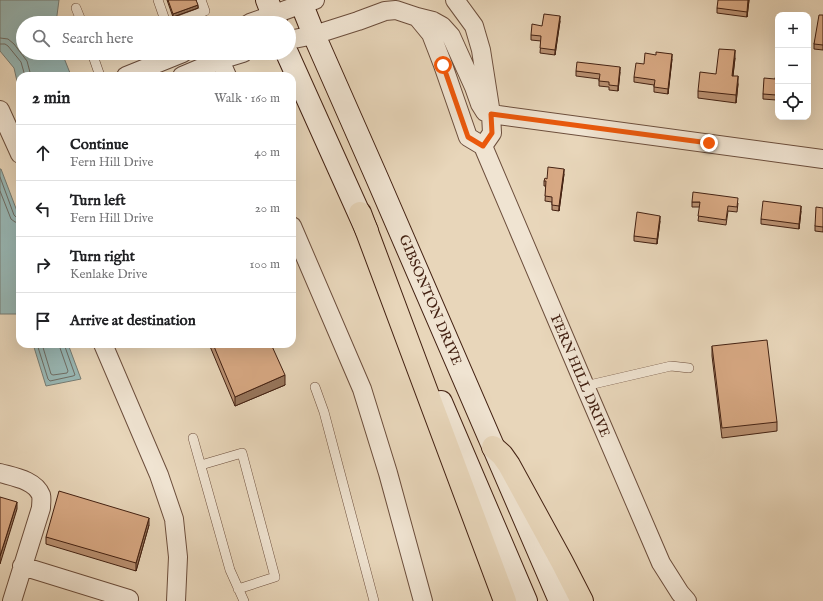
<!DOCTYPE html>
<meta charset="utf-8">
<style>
:root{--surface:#fff;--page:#f2f2f2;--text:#202124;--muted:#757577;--line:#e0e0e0}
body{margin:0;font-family:"IM FELL English",serif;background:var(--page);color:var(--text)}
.controls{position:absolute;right:12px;top:12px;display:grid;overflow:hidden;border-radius:8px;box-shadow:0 4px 16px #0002}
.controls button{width:36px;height:36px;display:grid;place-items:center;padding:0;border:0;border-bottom:1px solid var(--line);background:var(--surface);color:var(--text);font:20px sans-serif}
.stop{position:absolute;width:12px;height:12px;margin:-9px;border:3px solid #ea580c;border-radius:50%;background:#fff}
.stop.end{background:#ea580c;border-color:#fff;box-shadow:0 1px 4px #0008}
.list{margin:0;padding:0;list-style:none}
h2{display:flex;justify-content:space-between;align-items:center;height:52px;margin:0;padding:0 16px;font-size:17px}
h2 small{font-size:13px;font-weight:400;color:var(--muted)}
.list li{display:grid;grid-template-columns:26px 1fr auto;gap:12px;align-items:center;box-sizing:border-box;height:56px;padding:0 16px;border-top:1px solid var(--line)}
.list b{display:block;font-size:15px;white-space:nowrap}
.list p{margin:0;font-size:13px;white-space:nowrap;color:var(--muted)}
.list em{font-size:13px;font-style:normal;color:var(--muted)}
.icon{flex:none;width:22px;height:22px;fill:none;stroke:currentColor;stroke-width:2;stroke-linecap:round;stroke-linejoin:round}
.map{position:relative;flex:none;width:823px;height:601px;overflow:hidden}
.search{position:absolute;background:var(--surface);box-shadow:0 4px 16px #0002;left:16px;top:16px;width:280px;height:44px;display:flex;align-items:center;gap:10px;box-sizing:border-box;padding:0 14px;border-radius:22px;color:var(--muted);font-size:15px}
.panel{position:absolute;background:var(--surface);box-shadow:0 4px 16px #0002;left:16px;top:72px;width:280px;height:276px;border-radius:12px}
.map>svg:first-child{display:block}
</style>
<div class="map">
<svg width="823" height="601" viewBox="0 0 823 601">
<rect width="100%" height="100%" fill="#e8d6ba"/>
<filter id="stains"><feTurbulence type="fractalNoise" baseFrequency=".005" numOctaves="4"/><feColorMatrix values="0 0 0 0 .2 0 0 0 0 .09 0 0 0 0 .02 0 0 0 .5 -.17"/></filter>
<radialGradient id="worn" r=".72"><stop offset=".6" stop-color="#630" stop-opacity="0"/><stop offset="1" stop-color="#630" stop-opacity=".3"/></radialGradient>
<path fill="#98b8b6" stroke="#767c74" d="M0 0H59L56 23H23V53H62L70 73 60 76H20V89L19 90 14 68 0 51Z
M0 169H1L20 219V314H0Z
M33 344H68L81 379 46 386Z"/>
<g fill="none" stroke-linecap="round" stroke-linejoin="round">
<path stroke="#6e6c64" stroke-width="1" d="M0 38 8 39 14 44 27 61 31 76
M0 44H5L8 46 21 62 25 76
M0 177 14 215 17 218H20
M0 191 11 219 15 222 20 223
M37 344 48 379 50 381 73 376 75 375 64 344
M42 344 51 374 53 375 67 373 68 371 60 348 59 344"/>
<defs>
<path id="service" d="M158 0 166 23
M76 8 82 23
M173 23 205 11 201 0
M92 53 100 76
M585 386 671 366 689 368
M315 387 324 412 374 601
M193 438 230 570 244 601
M201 465 242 453 275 577 238 589"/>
<path id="minor" d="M455 0 474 26 481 50 491 114 492 133 483 146
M417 17 433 21 442 26 451 36 474 87 480 104 485 112 491 114 823 159
M250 23 302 4 315 0
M289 40 314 35 358 21 385 11 396 10 417 17 431 34 443 65 468 137 483 146 585 386 661 563 680 593 687 601
M220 60 227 76
M126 76 183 53
M182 76 220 60 243 53
M0 110 20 154
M292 226 362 389 388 473 423 601
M103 344 159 475 174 519 178 557 176 601
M0 473C14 477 35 480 41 495 42 499 41 504 41 508L12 601
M22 566 129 599"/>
<path id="secondary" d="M267 0 276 23
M300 0 314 35 377 178 560 601
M287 53 367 231
M441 402 526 601"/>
<path id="motorway" d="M360 213 505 601
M493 447 502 455 509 465 562 562 582 601"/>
</defs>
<use href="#service" stroke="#6c4e3c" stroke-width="10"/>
<use href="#minor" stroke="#6c4e3c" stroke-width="20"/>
<use href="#secondary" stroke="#432112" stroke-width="24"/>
<use href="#motorway" stroke="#432112" stroke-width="24"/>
<use href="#service" stroke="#f0e4d2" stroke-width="9"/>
<use href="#minor" stroke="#f0e4d2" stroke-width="18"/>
<use href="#secondary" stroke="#f0e4d2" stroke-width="22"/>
<use href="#motorway" stroke="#e8d6ba" stroke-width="22"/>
</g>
<path fill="#ba9172" stroke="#432112" d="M167 0H196L198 8 173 17Z
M749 0 747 17 717 13V8Z
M823 15V50L814 49V44Z
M560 21 555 55 540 53 541 41 531 40V35L542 26Z
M735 58 733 76 738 84 736 103 698 98V91L716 74Z
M672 59 668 94 654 92V85L634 82V77Z
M576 71 620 72 618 91 609 90V87L599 86V79L576 76Z
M778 74V104L776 103V100L763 99V94L775 79Z
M564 174 559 211 552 210V202L545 201 546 186H544V181L547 179Z
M692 202 738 203 737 212 728 211 726 225 698 221 700 207H692Z
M823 208V232L815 231V226Z
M801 211 799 229 761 224V219Z
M660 221 657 244 634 241V236Z
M209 344H271L285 385 235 406Z
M712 346 777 422V431L722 438 712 356Z
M149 525 136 571 46 544V537Z"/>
<path fill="#97765c" stroke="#432112" d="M748 0H749L747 17V12Z
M198 5V8L173 17V14Z
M560 16V21L555 55V50Z
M735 50V58L732 83V76Z
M672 54V59L668 94V89Z
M620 67V72L618 91V86Z
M738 76V84L736 103V95Z
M564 169V174L559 211V206Z
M801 206V211L799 229V224Z
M660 216V221L657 244V239Z
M285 375V385L235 406V397Z
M17 502V509L0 564V556Z
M149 518V525L136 571V563Z"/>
<path fill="#d8a984" stroke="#432112" d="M168 0H196L198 5 173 14Z
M718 0H748L747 12 717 8Z
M544 14 560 16 555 50 540 48 541 36 531 35 532 24 542 26Z
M819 15H823V45L814 44Z
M719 49 735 50 732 76H738L736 95 698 91 700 72 716 74Z
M656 52 672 54 668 89 654 87 655 80 634 77 636 63 644 64 645 53 656 55Z
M577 62 620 67 618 86 609 85V82L599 81 600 74 576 71Z
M776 74H778V98H776V95L763 94 764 78 775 79Z
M548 167 564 169 559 206 552 205V197L545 196 546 181H544L545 178 547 179Z
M693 192 738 198 737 207 728 206 726 220 698 216 700 202H692Z
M763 201 801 206 799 224 761 219Z
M816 207 823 208V227L815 226Z
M637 212 660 216 657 239 634 236Z
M767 340 777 422 722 428 712 346Z
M213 344H271L285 375 235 397Z
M59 491 149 518 136 563 46 537Z
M0 497 17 502 0 556Z"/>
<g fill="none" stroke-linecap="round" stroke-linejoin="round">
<path stroke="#ea580c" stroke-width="5" d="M443 65 468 137 483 146 492 133 491 114 709 143"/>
</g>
<g text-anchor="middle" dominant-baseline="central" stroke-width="3" stroke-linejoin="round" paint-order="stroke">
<g font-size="14" fill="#432112" stroke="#f0e4d2">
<text transform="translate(430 300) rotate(67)">GIBSONTON DRIVE</text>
<text transform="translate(580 376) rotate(67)">FERN HILL DRIVE</text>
</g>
</g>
<rect width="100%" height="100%" filter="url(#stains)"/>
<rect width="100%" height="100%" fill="url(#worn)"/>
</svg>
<div class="controls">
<button>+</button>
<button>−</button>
<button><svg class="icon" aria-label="locate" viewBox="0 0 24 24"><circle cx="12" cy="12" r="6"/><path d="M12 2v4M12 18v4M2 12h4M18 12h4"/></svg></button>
</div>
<div class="stop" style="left:443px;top:65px"></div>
<div class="stop end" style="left:709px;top:143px"></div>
<div class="search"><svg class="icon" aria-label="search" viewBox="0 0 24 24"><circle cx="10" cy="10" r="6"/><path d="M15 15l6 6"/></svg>Search here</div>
<section class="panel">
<h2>2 min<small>Walk · 160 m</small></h2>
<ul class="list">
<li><svg class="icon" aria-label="ahead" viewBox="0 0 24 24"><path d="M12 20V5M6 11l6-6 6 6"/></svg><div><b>Continue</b><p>Fern Hill Drive</p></div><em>40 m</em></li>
<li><svg class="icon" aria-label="left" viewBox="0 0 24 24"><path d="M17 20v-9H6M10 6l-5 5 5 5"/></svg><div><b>Turn left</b><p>Fern Hill Drive</p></div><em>20 m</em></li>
<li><svg class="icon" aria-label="right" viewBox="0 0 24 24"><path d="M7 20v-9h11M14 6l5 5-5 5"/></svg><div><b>Turn right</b><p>Kenlake Drive</p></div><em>100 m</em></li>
<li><svg class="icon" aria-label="arrive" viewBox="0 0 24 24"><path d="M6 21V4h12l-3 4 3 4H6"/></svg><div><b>Arrive at destination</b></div></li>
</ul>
</section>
</div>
